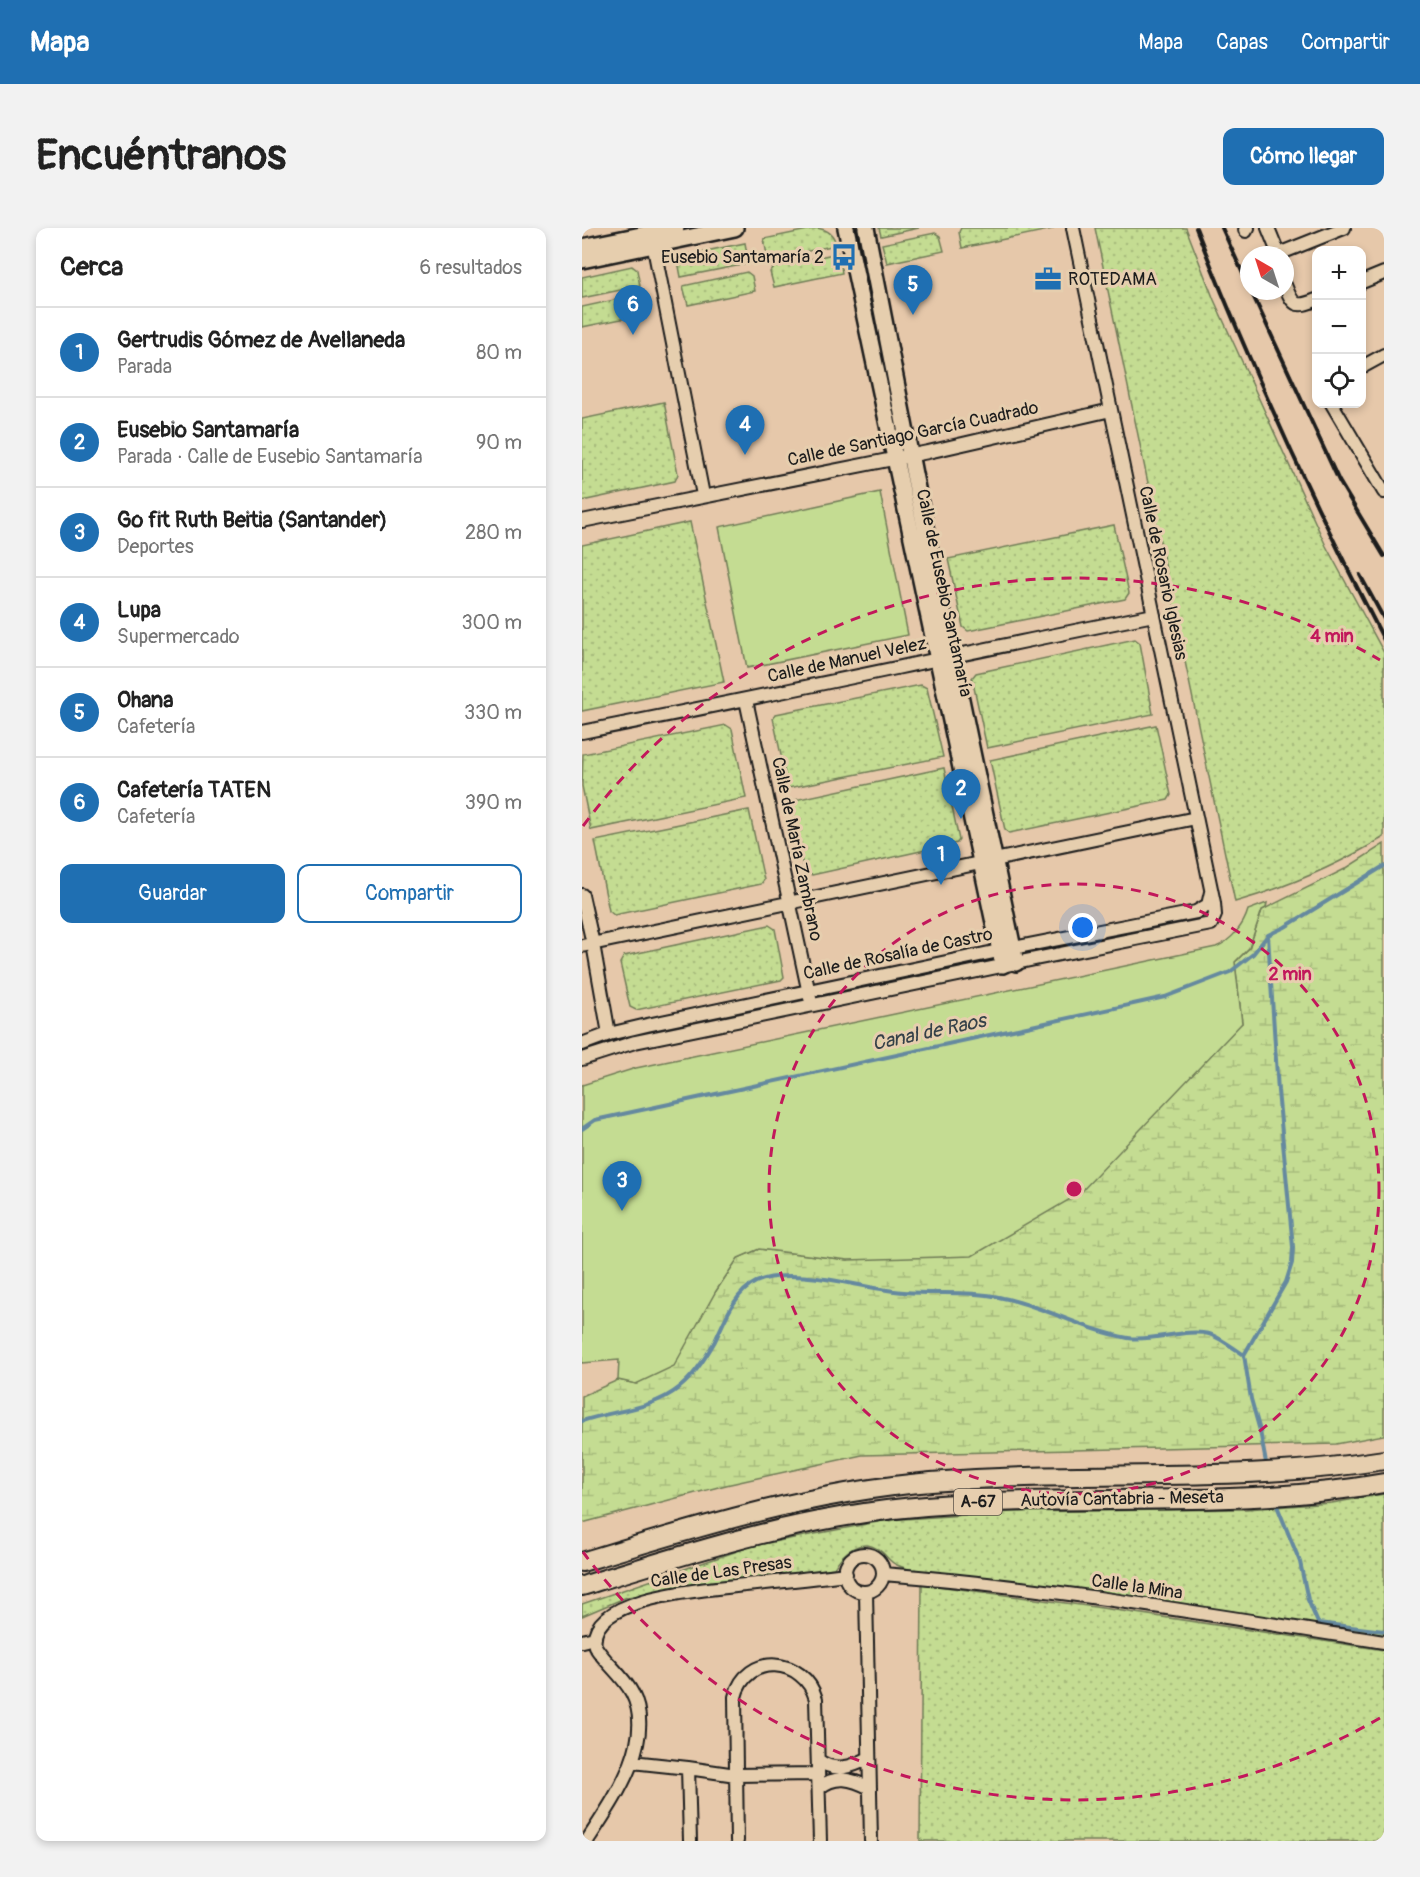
<!DOCTYPE html>
<html lang="es">
<meta charset="utf-8">
<style>
:root{--surface:#fff;--page:#f2f2f2;--text:#222;--muted:#767676;--line:#e0e0e0;--accent:#1f6fb2}
body{margin:0;font-family:Pangolin,sans-serif;background:var(--page);color:var(--text)}
.controls{position:absolute;right:18px;top:18px;display:grid;overflow:hidden;border-radius:12px;box-shadow:0 3px 9px #0003}
.controls button{width:54px;height:54px;display:grid;place-items:center;padding:0;border:0;border-bottom:2px solid var(--line);background:var(--surface);color:var(--text);font:30px sans-serif}
.compass{position:absolute;left:658px;top:18px;width:54px;height:54px;border-radius:50%;background:var(--surface);box-shadow:0 3px 9px #0003;rotate:321deg}
.you{position:absolute;left:501px;top:700px;width:21px;height:21px;margin:-15px;border:4px solid #fff;border-radius:50%;background:#1a73e8;box-shadow:0 0 0 9px #1a73e833}
.badge{display:grid;place-items:center;width:39px;height:39px;border-radius:50%;background:var(--accent);color:#fff;font-size:20px;font-weight:700}
.pin{position:absolute;translate:-50% -50px;filter:drop-shadow(0 2px 3px #0008)}
.pin::after{content:'';position:absolute;top:32px;width:21px;height:18px;background:inherit;clip-path:polygon(0 0,100% 0,50% 100%)}
.list{margin:0;padding:0;list-style:none}
h2{display:flex;justify-content:space-between;align-items:center;height:78px;margin:0;padding:0 24px;font-size:26px}
h2 small{font-size:20px;font-weight:400;color:var(--muted)}
.list li{display:grid;grid-template-columns:39px 1fr auto;gap:18px;align-items:center;box-sizing:border-box;height:90px;padding:0 24px;border-top:2px solid var(--line)}
.list b{display:block;font-size:22px;white-space:nowrap}
.list p{margin:0;font-size:20px;white-space:nowrap;color:var(--muted)}
.list em{font-size:20px;font-style:normal;color:var(--muted)}
.actions{display:flex;gap:12px;padding:18px 24px}
.actions a{flex:1;padding:14px 0;border:2px solid var(--accent);border-radius:12px;text-align:center;font-size:21px;color:var(--accent)}
.actions .main{background:var(--accent);color:#fff}
.icon{flex:none;width:33px;height:33px;fill:none;stroke:currentColor;stroke-width:2;stroke-linecap:round;stroke-linejoin:round}
.map{position:relative;flex:none;width:802px;height:1613px;overflow:hidden;border-radius:12px}
header{display:flex;align-items:center;gap:36px;box-sizing:border-box;height:84px;padding:0 30px;background:var(--accent);color:#fff}
header strong{font-size:28px}
nav{display:flex;gap:33px;margin-inline-start:auto;font-size:21px}
.intro{display:flex;align-items:center;justify-content:space-between;box-sizing:border-box;height:144px;padding:0 36px}
h1{margin:0;font-size:42px}
.button{padding:15px 27px;border-radius:12px;background:var(--accent);color:#fff;font-size:21px;font-weight:700}
main{display:flex;gap:36px;padding:0 36px}
aside{flex:1;background:var(--surface);border-radius:12px;box-shadow:0 3px 9px #0003}
.map>svg:first-child{display:block}
</style>
<header>
<strong>Mapa</strong>
<nav><a>Mapa</a><a>Capas</a><a>Compartir</a></nav>
</header>
<div class="intro"><h1>Encuéntranos</h1><a class="button">Cómo llegar</a></div>
<main>
<aside>
<h2>Cerca<small>6 resultados</small></h2>
<ul class="list">
<li><span class="badge">1</span><div><b>Gertrudis Gómez de Avellaneda</b><p>Parada</p></div><em>80 m</em></li>
<li><span class="badge">2</span><div><b>Eusebio Santamaría</b><p>Parada · Calle de Eusebio Santamaría</p></div><em>90 m</em></li>
<li><span class="badge">3</span><div><b>Go fit Ruth Beitia (Santander)</b><p>Deportes</p></div><em>280 m</em></li>
<li><span class="badge">4</span><div><b>Lupa</b><p>Supermercado</p></div><em>300 m</em></li>
<li><span class="badge">5</span><div><b>Ohana</b><p>Cafetería</p></div><em>330 m</em></li>
<li><span class="badge">6</span><div><b>Cafetería TATEN</b><p>Cafetería</p></div><em>390 m</em></li>
</ul>
<div class="actions"><a class="main">Guardar</a><a>Compartir</a></div>
</aside>
<div class="map">
<svg width="802" height="1613" viewBox="0 0 802 1613">
<defs>
<pattern id="grass-dots" width="8" height="8" patternUnits="userSpaceOnUse" patternTransform="scale(1.5)"><rect width="8" height="8" fill="#c4dc92"/><path d="M2 2h.1M6 6h.1" fill="none" stroke="#a8bc7d" stroke-width="1.8" stroke-linecap="round"/></pattern>
<pattern id="wetland-marsh" width="20" height="14" patternUnits="userSpaceOnUse" patternTransform="scale(1.5)"><rect width="20" height="14" fill="#c4dc92"/><path d="M1 5h8M5 5V1M11 12h8M15 12V8" fill="none" stroke="#a8bc7d"/></pattern>
</defs>
<rect width="100%" height="100%" fill="#e6c8aa"/>
<filter id="ink" filterUnits="userSpaceOnUse"><feTurbulence type="fractalNoise" baseFrequency=".0167" numOctaves="2"/><feDisplacementMap in="SourceGraphic" scale="12" xChannelSelector="R" yChannelSelector="G"/><feConvolveMatrix kernelMatrix="1 2 1 2 8 2 1 2 1" color-interpolation-filters="sRGB"/></filter>
<g filter="url(#ink)">
<path fill="url(#grass-dots)" stroke="#707c57" stroke-width="1.5" d="M235 0C246 2 252 6 254 17L190 31 185 27 182 11Z
M297 0H337L299 8Z
M379 0H471V1L380 20 377 4Z
M513 0H604L632 72 744 318 802 425V609C756 637 705 659 653 674Z
M353 5 358 8 362 23 305 35 300 16Z
M163 15 166 32 164 36 99 49 96 33 100 28Z
M256 25 260 45 192 59 188 44 192 39Z
M50 38 55 42 58 58 0 70V49Z
M165 44 170 48 173 63 106 77 101 58Z
M60 66 64 86 0 99V79Z
M82 174 96 246 93 253 0 273V191Z
M108 294 142 454 0 483V317Z
M532 297 547 365 543 371 386 403 381 399 366 331Z
M553 411 558 415 571 486 405 520 390 450 394 445Z
M339 457 345 460 361 529 206 560 191 490 194 486Z
M144 497 150 501 164 570 9 602 0 558 1 526Z
M574 497 589 567 586 572 427 605 423 602 408 532Z
M362 540 377 612 375 615 230 647 222 644 208 573Z
M167 582 182 652 179 656 32 687 27 683 13 613Z
M187 697 193 701 202 749 199 752 54 782 48 779 38 735 42 728Z
M802 1266V1407L366 1345C349 1344 330 1344 315 1337 307 1334 304 1326 297 1322 279 1309 261 1324 252 1340L45 1369 0 1388V1376L170 1318 306 1292 430 1284 664 1281 750 1275Z
M340 1356 513 1379 802 1422V1613H338Z"/>
<path fill="url(#wetland-marsh)" stroke="#707c57" stroke-width="1.5" d="M802 616V1207L754 1216 280 1227 144 1257 0 1295V1168L36 1152 55 1156 134 1063 156 1030 177 1021 266 1032 660 795 653 734 667 720 680 682 763 641Z"/>
<path fill="#c4dc92" stroke="#707c57" stroke-width="1.5" d="M298 264 326 407 165 440 137 299Z
M685 675 684 680 680 682 667 720 653 734 660 795 497 966 390 1028 266 1032 177 1021 156 1030 134 1063 92 1138 54 1156 36 1152 37 1132 0 1135V857L54 840 634 719C649 713 662 697 666 682Z"/>
<g fill="none" stroke-linecap="round" stroke-linejoin="round">
<path stroke="#65899f" stroke-width="4" d="M0 901 13 892 533 780 583 769 648 744 671 726 686 707 703 699 802 638
M0 1193C33 1182 70 1182 98 1159 113 1147 124 1129 133 1113 143 1092 152 1065 174 1054 210 1037 282 1061 322 1064 355 1067 389 1062 421 1070 464 1079 502 1102 546 1110 571 1114 604 1100 627 1106 637 1109 653 1121 662 1127
M685 1240 678 1203 669 1171 662 1127 704 1054 710 1035 711 1019 696 863 686 708
M693 1273 718 1334 726 1372 736 1395 802 1403"/>
<defs>
<path id="minor" d="M686 0 697 27
M664 3 663 2 666 0
M70 10 121 267
M704 23 762 0
M780 54 802 45
M703 57C711 78 714 80 734 72
M780 139 802 127
M750 176 802 264
M0 293 346 224 529 182
M164 472 228 770
M0 504C191 467 381 425 572 387
M0 667 11 716 27 806
M0 718 614 590
M0 816 27 806 65 797 431 720 614 684 626 677 629 664
M0 831 53 814 453 731 629 696 633 687 632 675 491 0
M263 1345a19 19 0 1 1 38 0a19 19 0 1 1-38 0Z
M301 1346C469 1359 636 1388 802 1414
M284 1364 289 1613
M0 1413 12 1410
M236 1532C253 1545 270 1539 287 1530
M50 1534 106 1540 108 1613
M106 1540 154 1547 236 1546
M237 1560C254 1546 270 1551 288 1560
M5 1613C30 1574 75 1513 50 1465 41 1447 23 1435 13 1418 4 1367 130 1361 163 1357 196 1354 230 1350 264 1346
M155 1613 153 1469C164 1424 222 1429 234 1471L238 1613"/>
<path id="major" d="M264 0 421 737
M284 0 332 246 434 735
M0 19 94 0
M0 32 153 0"/>
<path id="highway" d="M0 1334C115 1299 228 1264 349 1254 500 1241 652 1256 802 1232
M0 1358C113 1323 225 1287 344 1278 496 1265 651 1282 802 1255"/>
</defs>
<use href="#minor" stroke="#1c1c1c" stroke-width="16"/>
<use href="#major" stroke="#1c1c1c" stroke-width="20"/>
<use href="#highway" stroke="#1c1c1c" stroke-width="22"/>
<use href="#minor" stroke="#e6ceae" stroke-width="12"/>
<use href="#major" stroke="#e6ceae" stroke-width="15"/>
<use href="#highway" stroke="#e6ceae" stroke-width="18"/>
<path stroke="#1c1c1c" stroke-width="4" d="M614 0C669 140 732 278 802 412
M640 0 667 59
M669 63 757 253 802 328
M778 347 802 391"/>
</g>
</g>
<g fill="none" stroke="#c2185b" stroke-width="3" stroke-dasharray="10 8">
<circle cx="492" cy="961" r="305"/>
<path d="M798 1490A611 611 0 0 1 1 1324M1 598A611 611 0 0 1 798 432"/>
</g>
<defs>
<symbol id="bus-bare" viewBox="-9 -9 18 18"><path d="M-5-6H5V4H4V6H2V4H-2V6H-4V4H-5ZM-3.5-4V0h7V-4ZM-3.5 1.2v1.5H-2V1.2ZM2 1.2v1.5H3.5V1.2Z" fill="#1f6fb2" stroke="#e6ceae" stroke-width="2.5" paint-order="stroke"/></symbol>
<symbol id="office-bare" viewBox="-9 -9 18 18"><path d="M-6-3h4V-5.5h4V-3h4V5H-6ZM-1-4.5V-3h2v-1.5ZM-6 0V1H6V0Z" fill="#1f6fb2" stroke="#e6ceae" stroke-width="2.5" paint-order="stroke"/></symbol>
</defs>
<g fill-rule="evenodd">
<use href="#bus-bare" x="243" y="10" width="38" height="38"/>
<use href="#office-bare" x="447" y="32" width="38" height="38"/>
</g>
<g text-anchor="middle" dominant-baseline="central" stroke-width="6" stroke-linejoin="round" paint-order="stroke">
<rect fill="#e6ceae" stroke="#595148" stroke-width="1.5" x="372" y="1261" width="48" height="26" rx="4.5"/>
<g font-size="16" font-weight="bold" fill="#1c1c1c">
<text x="396" y="1274">A-67</text>
</g>
<g font-size="18" fill="#1c1c1c" stroke="#e6ceae" text-anchor="end">
<text x="242" y="29">Eusebio Santamaría 2</text>
<text x="486" y="51" text-anchor="start">ROTEDAMA</text>
</g>
<g font-size="18" fill="#1c1c1c" stroke="#e6ceae">
<text transform="translate(331 206) rotate(-12)">Calle de Santiago García Cuadrado</text>
<text transform="translate(581 345) rotate(78)">Calle de Rosario Iglesias</text>
<text transform="translate(362 365) rotate(78)">Calle de Eusebio Santamaría</text>
<text transform="translate(265 432) rotate(-12)">Calle de Manuel Velez</text>
<text transform="translate(215 621) rotate(78)">Calle de María Zambrano</text>
<text transform="translate(316 726) rotate(-12)">Calle de Rosalía de Castro</text>
<text transform="translate(540 1271) rotate(-1)">Autovía Cantabria - Meseta</text>
<text transform="translate(139 1344) rotate(-8)">Calle de Las Presas</text>
<text transform="translate(555 1359) rotate(8)">Calle la Mina</text>
</g>
<g font-size="20" font-style="italic" fill="#344048" stroke="#e6ceae">
<text transform="translate(347 804) rotate(-12)">Canal de Raos</text>
</g>
</g>
<circle cx="492" cy="961" r="9" fill="#c2185b" stroke="#e6ceae" stroke-width="3"/>
<g font-size="18" text-anchor="middle" font-weight="bold" fill="#c2185b" stroke="#e6ceae" stroke-width="6" stroke-linejoin="round" paint-order="stroke">
<text x="750" y="414">4 min</text>
<text x="708" y="752">2 min</text>
</g>
</svg>
<div class="controls">
<button>+</button>
<button>−</button>
<button><svg class="icon" aria-label="locate" viewBox="0 0 24 24"><circle cx="12" cy="12" r="6"/><path d="M12 2v4M12 18v4M2 12h4M18 12h4"/></svg></button>
</div>
<svg class="compass" viewBox="-18 -18 36 36"><path d="M0-13l5 13h-10z" fill="#e53935"/><path d="M0 13l5-13h-10z" fill="#767676"/></svg>
<div class="you"></div>
<div class="pin badge" style="left:359px;top:657px">1</div>
<div class="pin badge" style="left:379px;top:591px">2</div>
<div class="pin badge" style="left:40px;top:983px">3</div>
<div class="pin badge" style="left:163px;top:227px">4</div>
<div class="pin badge" style="left:331px;top:87px">5</div>
<div class="pin badge" style="left:51px;top:107px">6</div>
</div>
</main>
